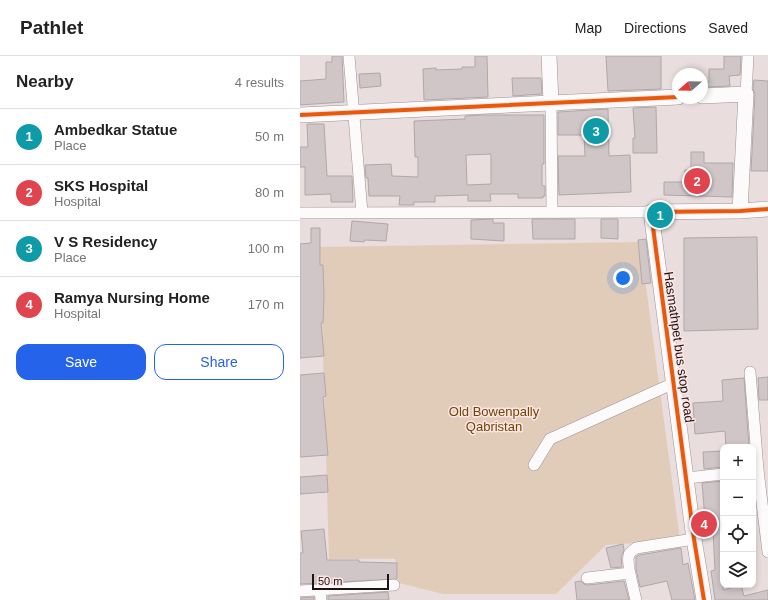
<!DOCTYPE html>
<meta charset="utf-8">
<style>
:root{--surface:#fff;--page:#f6f6f6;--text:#222;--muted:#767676;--line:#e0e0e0;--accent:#2563eb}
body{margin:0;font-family:Arial,sans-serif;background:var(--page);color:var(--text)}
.controls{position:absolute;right:12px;bottom:12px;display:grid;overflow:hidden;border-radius:8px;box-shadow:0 2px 6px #0003}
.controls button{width:36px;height:36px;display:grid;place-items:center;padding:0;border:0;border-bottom:1px solid var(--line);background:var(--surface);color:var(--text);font:20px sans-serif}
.compass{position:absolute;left:372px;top:12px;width:36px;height:36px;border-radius:50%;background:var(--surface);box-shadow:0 2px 6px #0003;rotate:250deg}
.scale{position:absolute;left:12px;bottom:10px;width:77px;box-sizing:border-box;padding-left:4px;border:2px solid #1d1514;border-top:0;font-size:11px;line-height:14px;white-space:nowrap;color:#1d1514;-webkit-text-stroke:3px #fce5e4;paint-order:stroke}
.you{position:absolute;left:323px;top:222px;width:14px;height:14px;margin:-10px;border:3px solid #fff;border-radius:50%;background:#1a73e8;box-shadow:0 0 0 6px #1a73e833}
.badge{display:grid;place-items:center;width:26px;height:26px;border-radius:50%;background:var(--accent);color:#fff;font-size:13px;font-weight:700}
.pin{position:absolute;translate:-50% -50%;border:2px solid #fff;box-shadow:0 1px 4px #0006}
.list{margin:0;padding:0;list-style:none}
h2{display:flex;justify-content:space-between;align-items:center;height:52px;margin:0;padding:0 16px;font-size:17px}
h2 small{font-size:13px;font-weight:400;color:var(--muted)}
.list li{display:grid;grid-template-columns:26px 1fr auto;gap:12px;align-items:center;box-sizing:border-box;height:56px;padding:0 16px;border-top:1px solid var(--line)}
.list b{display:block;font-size:15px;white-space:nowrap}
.list p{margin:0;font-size:13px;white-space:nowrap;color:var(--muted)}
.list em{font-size:13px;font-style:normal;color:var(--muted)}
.actions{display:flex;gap:8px;padding:12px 16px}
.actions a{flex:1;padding:9px 0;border:1px solid var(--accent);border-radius:12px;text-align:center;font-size:14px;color:var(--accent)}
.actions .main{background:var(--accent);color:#fff}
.icon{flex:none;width:22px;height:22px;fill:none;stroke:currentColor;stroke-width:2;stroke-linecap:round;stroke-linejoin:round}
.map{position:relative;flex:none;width:468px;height:544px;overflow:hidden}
header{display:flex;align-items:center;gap:24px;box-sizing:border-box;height:56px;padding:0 20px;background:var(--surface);border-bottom:1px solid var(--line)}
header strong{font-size:19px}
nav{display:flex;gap:22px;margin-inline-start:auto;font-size:14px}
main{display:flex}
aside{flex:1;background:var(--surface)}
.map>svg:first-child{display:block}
</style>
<header>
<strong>Pathlet</strong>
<nav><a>Map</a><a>Directions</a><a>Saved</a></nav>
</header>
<main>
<aside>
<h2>Nearby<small>4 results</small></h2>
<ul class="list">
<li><span class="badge" style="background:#0f9aa8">1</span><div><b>Ambedkar Statue</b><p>Place</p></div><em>50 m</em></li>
<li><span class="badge" style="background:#e0444e">2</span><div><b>SKS Hospital</b><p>Hospital</p></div><em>80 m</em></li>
<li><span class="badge" style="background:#0f9aa8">3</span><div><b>V S Residency</b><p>Place</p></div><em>100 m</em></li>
<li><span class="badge" style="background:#e0444e">4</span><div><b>Ramya Nursing Home</b><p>Hospital</p></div><em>170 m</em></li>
</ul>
<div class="actions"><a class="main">Save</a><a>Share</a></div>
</aside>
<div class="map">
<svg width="468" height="544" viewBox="0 0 468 544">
<rect width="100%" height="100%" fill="#e9dddd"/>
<path fill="#e1ccba" d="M340 186 380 484 306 489 256 538H143L99 527 95 503H29L20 191Z"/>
<path fill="#d0c6c8" stroke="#b0a7a9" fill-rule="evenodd" d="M32 0H42L44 46 0 49V25L26 23V6H32Z
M175 0H187L188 41 124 44 123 13 136 12V14L162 13V11H175Z
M306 0H361V33L308 35Z
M424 0H441L440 19 429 20 430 30 407 31V26H409V13H424Z
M80 17 81 30 60 32 59 18Z
M212 22H241L242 38 213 40Z
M454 24 468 25V115H451L455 38 453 33Z
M356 51 357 97H333V82H335L333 52Z
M308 53 309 100 330 99 331 136 259 139 258 100H285L284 79H258V56Z
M180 59H244V108H242V130H245V140H243V142H218V138H190L191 145H168V139L135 140V146H114V149H99L100 140H69L68 122H66L65 109 91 108 92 120 118 121V101H115L114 65 165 63V60ZM191 98V128L167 129 166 99Z
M7 68H24L27 120H52L53 146H31V138L5 139V111H0V91H8Z
M391 96H404V107H433L432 141 364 139V126H384L385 114H391Z
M193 163V167H204V185L171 183V164Z
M232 163H275V183H233Z
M301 163H318V183L301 182Z
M52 165 88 168 86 185 65 184 64 186 50 185Z
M11 172H20V209H23L24 240 23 267H21L24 300 0 302V188L11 187Z
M457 181 458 273 384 275V182Z
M346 183 351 227 342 228 338 184Z
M24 317 26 340 23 341 28 399 0 401V319Z
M468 321V344H459L458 322Z
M444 322 449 391H426L425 375 395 378 393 347 423 345 422 324Z
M423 395V411L404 413 403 396Z
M27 419 28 436 0 438V421Z
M423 425V534L441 529 444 540 468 534V544H415L411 515 415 514 413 475H406L402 427Z
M24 473 27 504H59V506L97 507V523L0 528V497H3L1 475Z
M323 488 324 494 321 501 322 511 311 512 306 492Z
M381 492 383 509 388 507 395 544H372L367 525 340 531 336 513V501L339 499Z
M281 525 284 528 288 529 324 525 329 544H277L275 526Z
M88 536 89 544H28V540Z
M14 541V544H0V542Z"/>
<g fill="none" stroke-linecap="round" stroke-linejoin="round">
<defs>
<path id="street" d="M49 0 62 157
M446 38 448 0
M251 47 252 156
M0 157 351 156
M450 316 458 414 468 496
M234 409 250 383 374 327
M387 422 423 418
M287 522 330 517
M20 533 21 544
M0 535 94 529
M336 544C334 536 326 505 329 499 330 496 334 494 336 492L394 483"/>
<path id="secondary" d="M249 0 251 47
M402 40 446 38 440 155
M0 59 378 41
M404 544 394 483 351 156 440 155 468 153"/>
</defs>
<use href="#street" stroke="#9d9393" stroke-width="12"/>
<use href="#secondary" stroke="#9d9393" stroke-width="16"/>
<use href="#street" stroke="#fcfafa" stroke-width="11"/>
<use href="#secondary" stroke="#fcfafa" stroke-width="15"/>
<defs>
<path id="cycleway" d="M0 59 378 41
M404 544 394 483 351 156 440 155 468 153"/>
</defs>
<use href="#cycleway" stroke="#fce5e4" stroke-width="6"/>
<use href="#cycleway" stroke="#e8590c" stroke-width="4"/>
</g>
<g text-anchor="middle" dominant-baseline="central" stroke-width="3" stroke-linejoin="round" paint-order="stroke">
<g font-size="13" fill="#1d1514" stroke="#fce5e4">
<text transform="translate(379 291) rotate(82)">Hasmathpet bus stop road</text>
</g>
<g font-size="13" fill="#6e4602" stroke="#fce5e4">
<text x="194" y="355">Old Bowenpally<tspan x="194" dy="15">Qabristan</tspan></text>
</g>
</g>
</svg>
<div class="controls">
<button>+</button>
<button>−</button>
<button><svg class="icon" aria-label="locate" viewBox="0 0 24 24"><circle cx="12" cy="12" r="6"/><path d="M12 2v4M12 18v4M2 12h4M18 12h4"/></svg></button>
<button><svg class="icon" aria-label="layers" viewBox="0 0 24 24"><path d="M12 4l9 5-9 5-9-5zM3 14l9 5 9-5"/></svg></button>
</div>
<svg class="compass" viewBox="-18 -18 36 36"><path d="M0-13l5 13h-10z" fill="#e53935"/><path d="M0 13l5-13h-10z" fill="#767676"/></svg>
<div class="scale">50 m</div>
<div class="you"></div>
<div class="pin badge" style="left:360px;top:159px;background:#0f9aa8">1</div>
<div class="pin badge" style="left:397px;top:125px;background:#e0444e">2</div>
<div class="pin badge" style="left:296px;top:75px;background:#0f9aa8">3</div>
<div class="pin badge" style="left:404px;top:468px;background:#e0444e">4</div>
</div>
</main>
